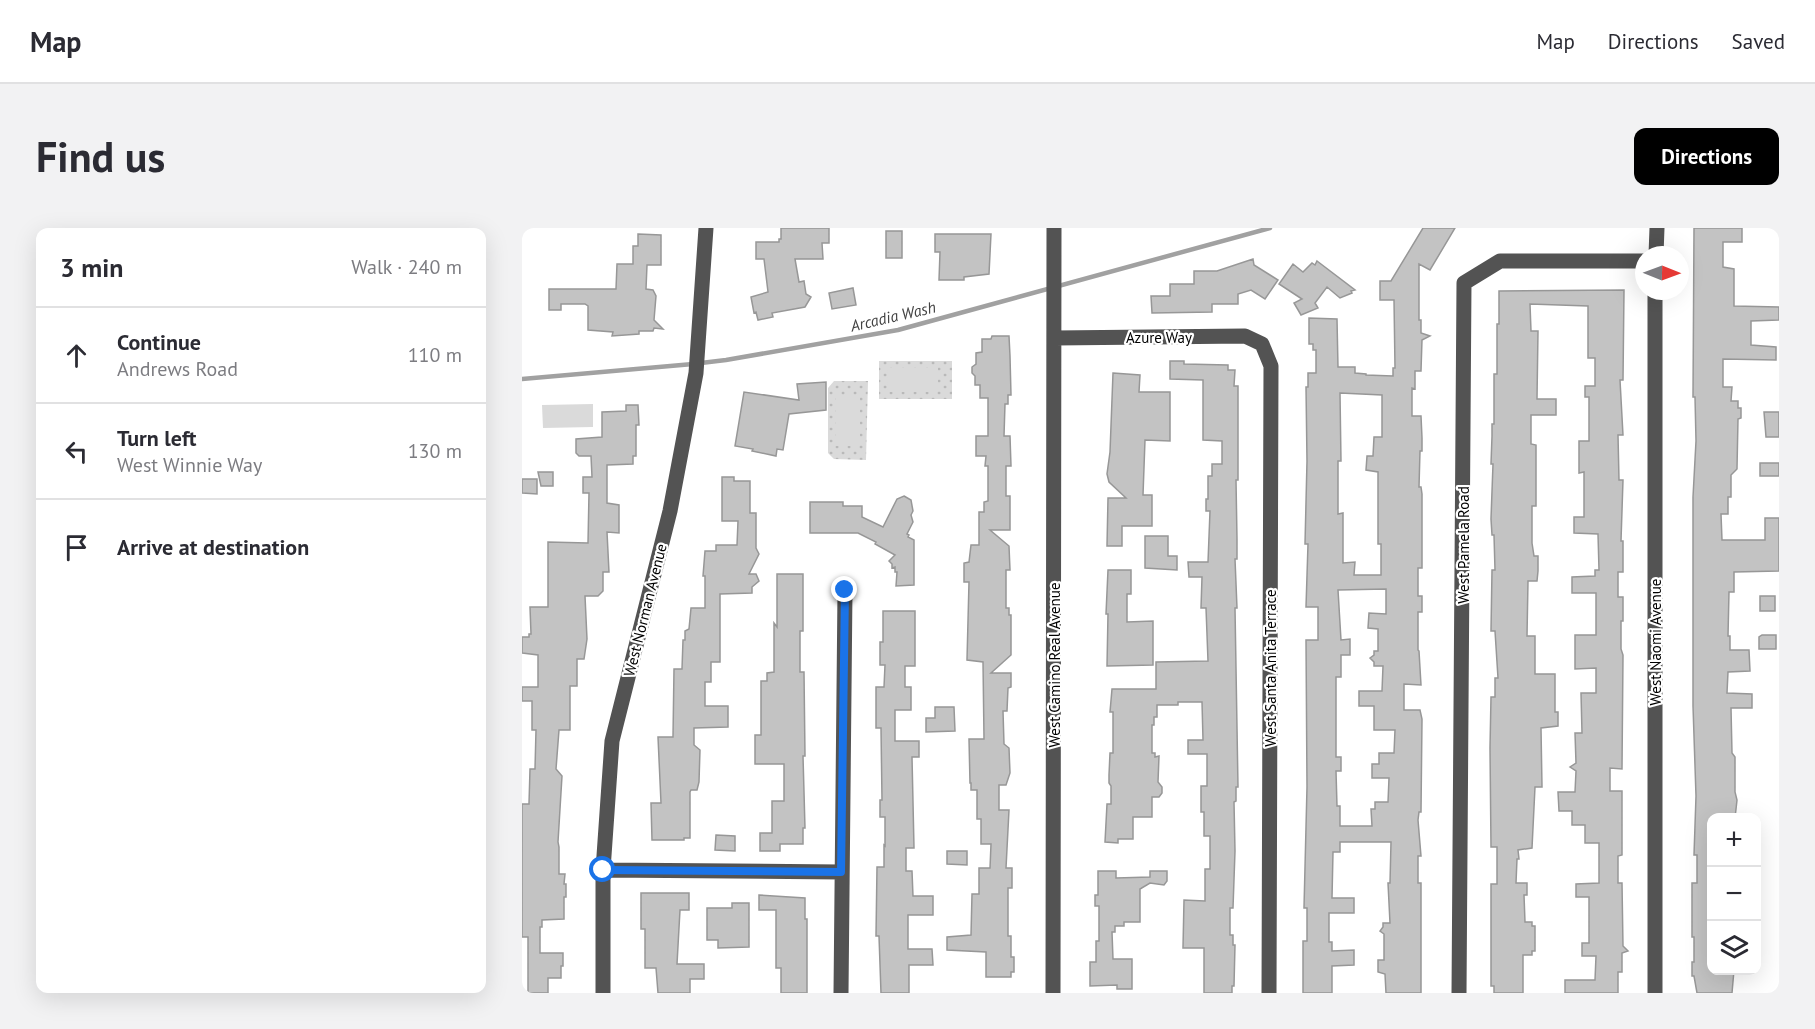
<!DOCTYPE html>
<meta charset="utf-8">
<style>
:root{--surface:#fff;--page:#f2f2f3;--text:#2b2b33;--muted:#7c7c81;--line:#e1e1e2;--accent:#000}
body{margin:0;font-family:"PT Sans",sans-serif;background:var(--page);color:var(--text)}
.controls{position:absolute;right:18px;bottom:18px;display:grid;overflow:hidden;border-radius:12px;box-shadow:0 6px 24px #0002}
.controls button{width:54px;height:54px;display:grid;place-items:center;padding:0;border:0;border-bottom:2px solid var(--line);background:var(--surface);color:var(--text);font:30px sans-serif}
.compass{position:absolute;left:1113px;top:18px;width:54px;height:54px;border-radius:50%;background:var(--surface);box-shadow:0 6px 24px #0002;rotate:91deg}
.stop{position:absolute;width:18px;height:18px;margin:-14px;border:4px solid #1a73e8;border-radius:50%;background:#fff}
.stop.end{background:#1a73e8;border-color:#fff;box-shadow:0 2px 6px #0008}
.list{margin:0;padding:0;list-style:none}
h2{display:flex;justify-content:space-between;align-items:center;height:78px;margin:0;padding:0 24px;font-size:26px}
h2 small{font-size:20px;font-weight:400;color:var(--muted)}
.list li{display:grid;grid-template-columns:39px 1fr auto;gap:18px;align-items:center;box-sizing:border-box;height:96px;padding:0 24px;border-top:2px solid var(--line)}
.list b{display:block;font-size:22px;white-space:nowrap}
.list p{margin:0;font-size:20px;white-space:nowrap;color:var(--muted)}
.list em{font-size:20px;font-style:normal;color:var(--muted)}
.icon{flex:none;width:33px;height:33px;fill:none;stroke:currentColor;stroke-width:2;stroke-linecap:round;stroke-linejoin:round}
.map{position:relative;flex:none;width:1257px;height:765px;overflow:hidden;border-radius:12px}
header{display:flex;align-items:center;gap:36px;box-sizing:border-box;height:84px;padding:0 30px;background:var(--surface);border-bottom:2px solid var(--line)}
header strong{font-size:28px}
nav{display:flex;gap:33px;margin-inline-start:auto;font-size:21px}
.intro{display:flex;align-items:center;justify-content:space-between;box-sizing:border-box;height:144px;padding:0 36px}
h1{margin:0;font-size:42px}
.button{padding:15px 27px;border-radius:12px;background:var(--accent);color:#fff;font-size:21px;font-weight:700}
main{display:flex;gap:36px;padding:0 36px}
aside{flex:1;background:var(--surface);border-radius:12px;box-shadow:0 6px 24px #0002}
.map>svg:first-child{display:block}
</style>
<header>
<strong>Map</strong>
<nav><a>Map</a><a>Directions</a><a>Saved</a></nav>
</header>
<div class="intro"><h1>Find us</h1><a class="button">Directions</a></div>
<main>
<aside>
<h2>3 min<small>Walk · 240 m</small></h2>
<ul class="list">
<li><svg class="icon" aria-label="ahead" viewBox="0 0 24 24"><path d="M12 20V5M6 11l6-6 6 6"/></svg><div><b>Continue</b><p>Andrews Road</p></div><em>110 m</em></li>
<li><svg class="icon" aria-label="left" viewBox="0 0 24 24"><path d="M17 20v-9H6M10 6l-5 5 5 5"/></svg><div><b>Turn left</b><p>West Winnie Way</p></div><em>130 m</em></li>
<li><svg class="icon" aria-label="arrive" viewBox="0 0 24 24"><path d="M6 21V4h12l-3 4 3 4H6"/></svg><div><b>Arrive at destination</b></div></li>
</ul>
</aside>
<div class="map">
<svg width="1257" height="765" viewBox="0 0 1257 765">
<defs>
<pattern id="green-dots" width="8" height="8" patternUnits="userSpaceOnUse" patternTransform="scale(1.5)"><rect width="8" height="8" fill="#dadada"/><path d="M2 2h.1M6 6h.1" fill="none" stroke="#b9b9b9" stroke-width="1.8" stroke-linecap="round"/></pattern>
</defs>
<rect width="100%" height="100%" fill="#fff"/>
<path fill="url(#green-dots)" d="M357 133H430V171H357Z
M312 153H346L344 232 312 231 306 225V160Z"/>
<path fill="#dadada" d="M365 140H416V164H366Z
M314 167H338V218H314Z
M71 176V199L21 200 20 177Z"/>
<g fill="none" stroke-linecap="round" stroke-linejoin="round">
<path stroke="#a1a1a1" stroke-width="4.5" d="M179 135 204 132 376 102 748 0
M0 151 171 136"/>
</g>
<path fill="#c3c3c3" stroke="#979797" stroke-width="1.5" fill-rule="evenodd" d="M259 0H307V15H300L301 31H273L277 54 282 53 284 66 289 69 283 79 250 85 251 89 236 92 234 84 232 85 229 69 246 64 242 31H234V14H257V11H259Z
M901 0H933L908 42 897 36V92H899V105L908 108 900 112 899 143H893V161L890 160V188H899L900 210V223H898L897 259H899L900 266V340H896V368H900V384H896V422L897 423 899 457 882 456V482H898L900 491 899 584H897L896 592 899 628H896V655H899V765H864L863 746 856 744V732H862V706L858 703 861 699V695H868L866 655H868L869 614H818V624H811L810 670H832V685H807V714H810V723L832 722V737L810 738V765H781V713H785V680H782L785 559 784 412H796V379H784L786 316H783L785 233 784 159H786V145H794V122H791V116H787V90L815 91 816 139H833V145L844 146V147L871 148V140H873L872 72H858V53H869ZM818 165 860 167V209H852L851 228H845L844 242 856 244V316H859V347H832L833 334 821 335V285L816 286V233H819ZM864 361V386L847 385 846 400 856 401V423H852V427L848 430 852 434V438H861L860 463H837V478H852V502H873L872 525H857V536H850V550H867L866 574H853V581H849L850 598H818V578H815L814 543H819V529H814V449H819V427H828V411L819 412 816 362Z
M1172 0H1220V14H1201V39L1212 41V78L1257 79V92L1229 93V117L1254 119V132L1201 131V159H1210L1209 173H1216V180H1219V190L1216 191 1215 241 1209 247V269H1206V286H1199L1200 312H1243V290H1257V343L1212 344V364H1207L1206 408H1208V422H1227L1228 443 1206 444 1205 465 1230 466V480H1209L1210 525 1213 529V564L1215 572 1213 590H1190V742H1212L1210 765H1175L1172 748H1170V734H1172V709H1170V655H1175V627H1172L1174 568 1171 478V269L1174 213 1173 169H1171Z
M364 3H380V30H364Z
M116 6 139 7V37H125L124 61 131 62 134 68 132 92 141 101 132 100 131 103H117V106L90 108 91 104 66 102V78L63 76H39V82H27V61H94L95 36H111V18H116Z
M413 6H469L467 46 442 49V52H417L418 24H413Z
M731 31 732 37 756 52 743 71 729 62 716 66V76H690V84L630 85 629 68H648V56H672V43H695Z
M795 33 833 62 829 63 830 65 818 70 805 59 793 75 796 80 779 87 772 75 780 71 757 56 771 36 781 44 790 35 793 37Z
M331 60 334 77 310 81 307 65Z
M1102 62 1101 152H1098L1101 207H1096L1097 252H1101L1099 313H1101V344H1096V369H1101V393H1099V421L1101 427 1100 541 1088 540V563H1100V627L1096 628V655H1100L1101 718 1106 723 1100 725V744H1096V765H1043V752H1073L1074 728H1060V715H1067V669H1054V656L1077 655V615H1063V597H1050V583H1037L1036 564H1053L1054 543 1048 539 1054 535 1053 505H1060L1059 465H1074V440L1053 441V407H1074V365H1050V349L1073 348V342H1077L1076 306 1052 305V289H1062V244L1057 245V213H1067V169H1063V158H1073V130H1066V78L1008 76 1009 103H1016L1015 171H1034V187H1009V216L1014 217V278H1010V315L1012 328H1016V343L1015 353H1006L1005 408H1013V446H1033V484H1036V498L1019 500 1020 559H1013L1010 620 996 622 997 631H995L994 655H1005V667H1002L1003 694H1010V698H1013V723H1010V727H1001V765H972V758H969V656H975V619H969L968 520 969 469H973V450H976L973 403H969L970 342H973L972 307H970L969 291 971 236H969L970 208V196H972V146H975V96H977V63Z
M470 108H487L488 128 489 167H486V176H483L482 208H488L489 238H484V268H488V302H468L487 318 488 342H484V380H487V387H489V427L469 445H489V459L486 460 485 483H481L482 516 487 520 488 545 484 557H477V582H487L484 640H490V660H486V708H489V729H492V744H489V749H464V724L425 722V709L449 707 450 666H457V640H468L469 616H459V591H455V562H449V555H448L447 511H462L461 434 445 432 447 354H442V335L447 334 449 317H457V284H462V274L466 273V238H463L464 228H454V208H466V170H458V157H453V148L450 145V139L454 136V125L460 124V111H469Z
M648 133H662V136L706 137V142H713L712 158H716V252H714L715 311V331H713L715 380H713L716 559H714V573L712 574 713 623 711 680H708V707H711V717H713L712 758H710V765H682V720H661L662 672 683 673V641H688V608H682V584H679V558H685V526H666V512H681L680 474H656V477H635V489H632V497H630V525H633V529L637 528 636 554 640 559V565L637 569H630V589H611V611H596V615L583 614 585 576H589V558L587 555V547L588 525H591V484H588L590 461H634V434L686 433 684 380H679L680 349H667L666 334H686L688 283H684V271H686V248H690V236H700V213L681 212V152L648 151Z
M591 145 618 147 617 164H648V213L623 212 621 267H630V298H600V318H585L586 270H604L587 254 585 246 588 224Z
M304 154V182L267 186 261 222 255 221 254 228 230 223 231 221 213 218 222 164 277 172 275 156Z
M104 177H116L117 197H114V228H111V236L85 237V275L97 277V305L85 304 87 344H81V363L76 368H63L65 411 62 431H55V458H48V502H37L34 541 40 548 36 614 37 619V646H43L42 656H44V669H42V691L20 692V699H18V725H41V738H39V750H26V765H6V709H0V576H7L8 541H13L14 502H10V473H0V459H16V427L0 425V409H7V406H9L8 379H26V314L66 315 67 265H61V249H70L69 228H57L54 225V211L80 209V184L104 183Z
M1242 184H1257V209H1244Z
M1238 235H1257V248H1238Z
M16 244H31V258H19Z
M200 249H212V253H228V285H234V320L237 326 227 346H234L237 353 230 359V365L198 366V434H189V454H183V478H206V499L172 500V517L178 522 177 554 175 562H169L168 564V610H162V612H130L129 575H139L136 509H151L152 441H160L161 412H163V403L167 401 169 380H183V348H181L183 323H194V317H215L216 293H200Z
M0 251H15V266L0 265Z
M382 268 389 272 391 283 389 287 391 294 385 306 387 307 386 309 392 312V357L374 358 375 344H373V339L370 340V336L367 333 373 327 353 316 354 314 336 305H288V274H321V278H340V289L361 299 375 271Z
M623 308H646V328H655V342L623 340Z
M586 342H609V366H605V394L631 393V437L585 438 586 386H584Z
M255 346H281V403H278V444H282L283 528H281L283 600H281V616H258V623H238V605H250V573H262V536H233V507H239V453H245V445L252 444V395L255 399Z
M1238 368H1253V383H1238Z
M361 383H393V438H383V459H389V482H373V513H397V529H390L392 620H384V643H390L391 668H411V687H386V721H410L411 737H387V765H359L357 708H354L355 639H362V617L363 618V589H358V572H360L359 500H354V459H362L363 437H358V414H361Z
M1240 407H1254V421H1237V409Z
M413 479H432L433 503 404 504V490H413Z
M194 607 213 608V623L193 622Z
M425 623H445V637L425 636Z
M576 643H594V650L628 649V643H645V653L642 657 628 655 618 661V694H602V698H593V704H590L591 731H610V761H595V757L568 758V734H574V713H577V678H573V667H576Z
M119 665H167V682H158L155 736H182V751H168V765H136L134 740H123V701H119Z
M237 667 283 670V691H285V765H259V740H254V682H237Z
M210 675H227V719L196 720V712H185V680H210Z"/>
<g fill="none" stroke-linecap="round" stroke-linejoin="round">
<path stroke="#535353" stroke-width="15" d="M1134 27 1135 0
M533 110 723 108 740 116 749 138 747 765
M81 642 319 644
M81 765V642L90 513 148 283 174 145 184 0
M319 765 323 362
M531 765 532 0
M937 765 942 55 978 33H1122
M1133 765V63"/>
</g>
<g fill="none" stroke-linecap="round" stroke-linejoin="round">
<path stroke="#1a73e8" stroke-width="8" d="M81 642 319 644 323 362"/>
</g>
<g text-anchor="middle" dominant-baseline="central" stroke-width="4.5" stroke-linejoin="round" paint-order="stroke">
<g font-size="15" fill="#000" stroke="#fff">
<text x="637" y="109">Azure Way</text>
<text transform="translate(941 317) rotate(-90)">West Pamela Road</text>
<text transform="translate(123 382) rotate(-76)">West Norman Avenue</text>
<text transform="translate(1133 414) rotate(-90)">West Naomi Avenue</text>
<text transform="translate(532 437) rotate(-90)">West Camino Real Avenue</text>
<text transform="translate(748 440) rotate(-90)">West Santa Anita Terrace</text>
</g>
<g font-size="16" font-style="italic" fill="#424242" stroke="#fff">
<text transform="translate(371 88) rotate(-13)">Arcadia Wash</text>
</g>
</g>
</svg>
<div class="controls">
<button>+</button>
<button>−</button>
<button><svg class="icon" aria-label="layers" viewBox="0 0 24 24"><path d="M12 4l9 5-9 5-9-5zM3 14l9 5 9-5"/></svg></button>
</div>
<svg class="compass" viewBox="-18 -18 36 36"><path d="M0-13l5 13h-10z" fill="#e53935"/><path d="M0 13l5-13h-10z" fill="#7c7c81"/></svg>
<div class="stop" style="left:81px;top:642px"></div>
<div class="stop end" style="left:323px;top:362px"></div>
</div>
</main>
